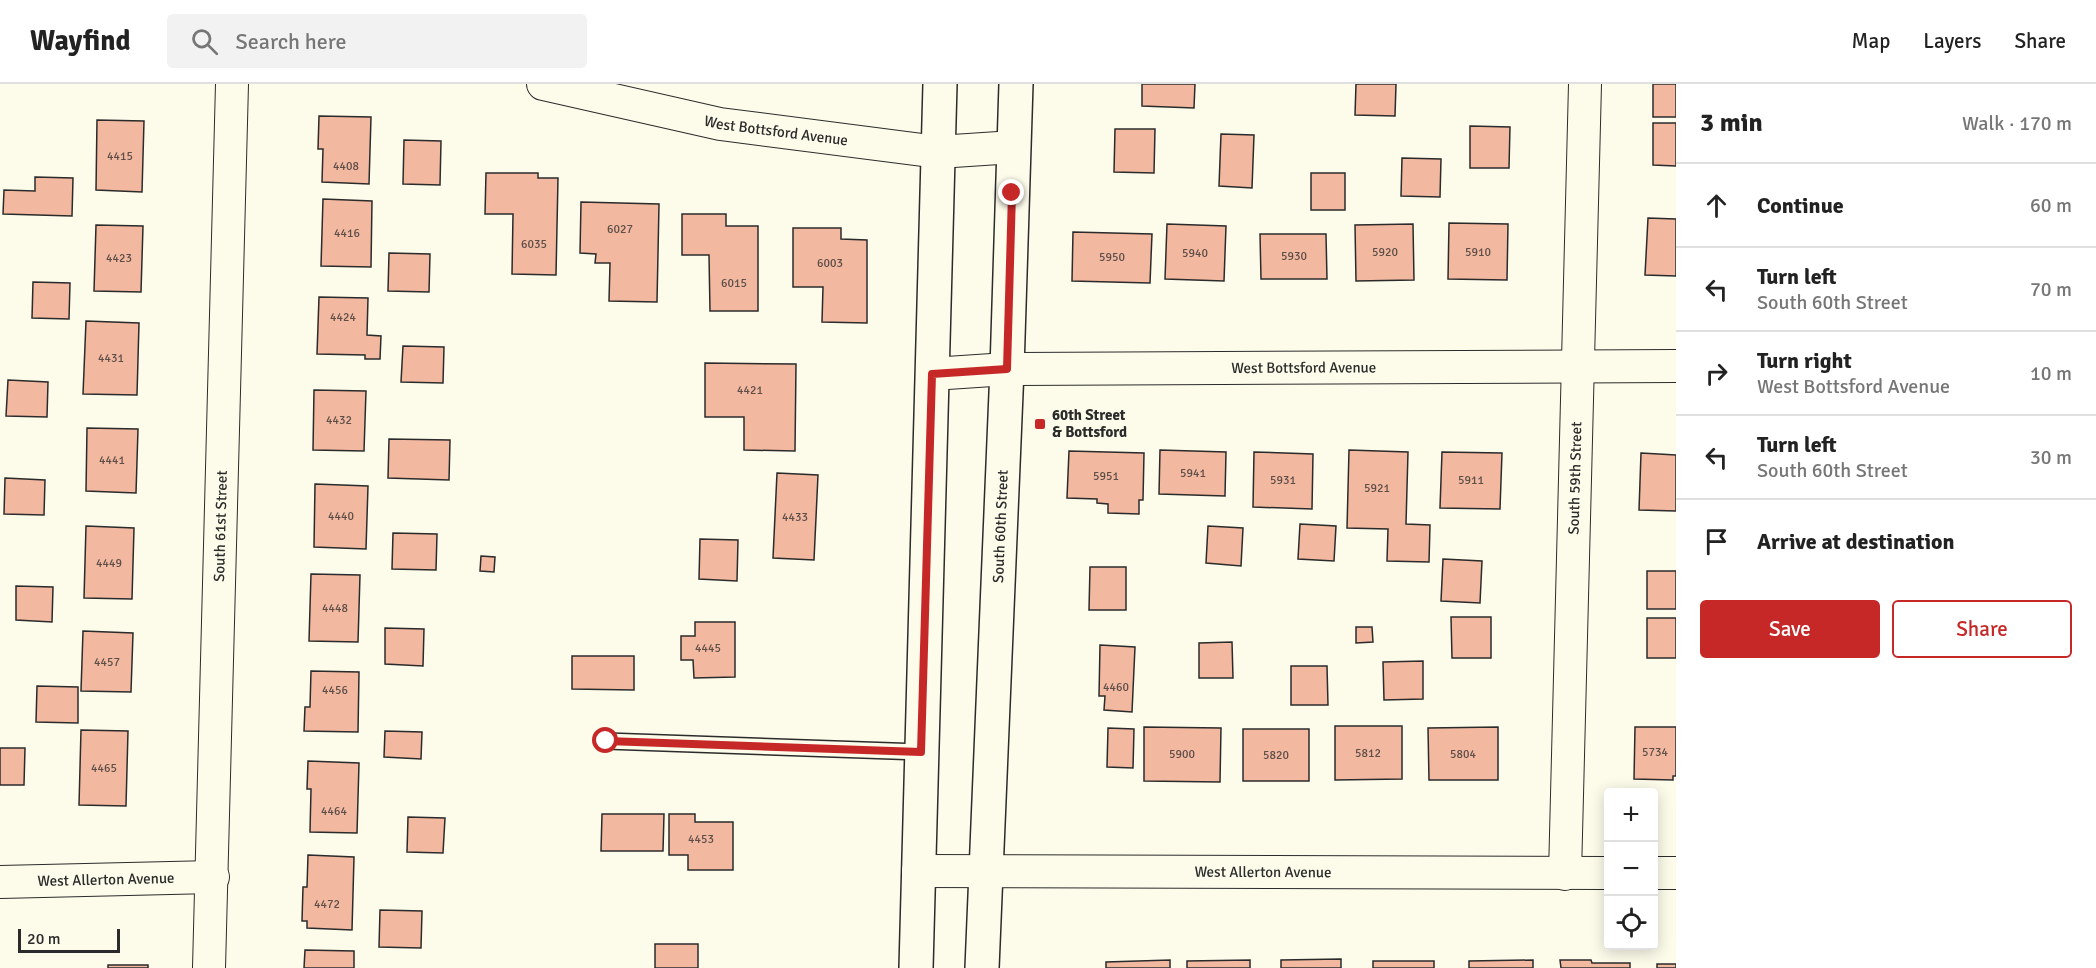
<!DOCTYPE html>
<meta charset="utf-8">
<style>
:root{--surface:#fff;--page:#f2f2f2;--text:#222;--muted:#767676;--line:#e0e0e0;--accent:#c62828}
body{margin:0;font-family:Signika,sans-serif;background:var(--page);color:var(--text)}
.controls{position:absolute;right:18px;bottom:18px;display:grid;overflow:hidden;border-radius:6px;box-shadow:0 3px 15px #0003}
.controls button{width:54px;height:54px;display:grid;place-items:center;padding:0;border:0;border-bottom:2px solid var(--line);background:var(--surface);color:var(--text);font:30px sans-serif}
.scale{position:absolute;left:18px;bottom:15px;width:102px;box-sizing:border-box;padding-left:6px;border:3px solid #2b2b2b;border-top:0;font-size:16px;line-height:21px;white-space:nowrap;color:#2b2b2b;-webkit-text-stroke:4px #fdfbea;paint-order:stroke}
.stop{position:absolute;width:18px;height:18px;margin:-14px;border:4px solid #c62828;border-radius:50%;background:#fff}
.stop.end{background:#c62828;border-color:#fff;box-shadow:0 2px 6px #0008}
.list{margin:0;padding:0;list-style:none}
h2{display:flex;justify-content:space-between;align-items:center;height:78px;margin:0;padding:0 24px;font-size:26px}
h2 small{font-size:20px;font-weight:400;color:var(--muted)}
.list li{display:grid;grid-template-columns:39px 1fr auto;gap:18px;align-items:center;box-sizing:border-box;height:84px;padding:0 24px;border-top:2px solid var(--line)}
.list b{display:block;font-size:22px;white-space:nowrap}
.list p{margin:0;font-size:20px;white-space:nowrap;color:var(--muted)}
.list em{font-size:20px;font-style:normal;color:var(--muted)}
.actions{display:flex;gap:12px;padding:18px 24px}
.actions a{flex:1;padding:14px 0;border:2px solid var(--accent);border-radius:6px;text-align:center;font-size:21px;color:var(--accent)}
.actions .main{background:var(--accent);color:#fff}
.icon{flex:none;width:33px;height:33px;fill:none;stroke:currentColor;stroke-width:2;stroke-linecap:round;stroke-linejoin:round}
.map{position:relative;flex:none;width:1676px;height:884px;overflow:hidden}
header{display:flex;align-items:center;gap:36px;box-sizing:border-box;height:84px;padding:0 30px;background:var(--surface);border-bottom:2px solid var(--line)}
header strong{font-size:28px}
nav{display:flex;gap:33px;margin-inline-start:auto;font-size:21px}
.search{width:420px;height:54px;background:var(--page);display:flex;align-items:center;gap:15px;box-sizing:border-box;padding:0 21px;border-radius:6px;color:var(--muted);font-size:22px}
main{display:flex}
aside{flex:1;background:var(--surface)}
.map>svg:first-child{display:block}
</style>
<header>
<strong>Wayfind</strong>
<div class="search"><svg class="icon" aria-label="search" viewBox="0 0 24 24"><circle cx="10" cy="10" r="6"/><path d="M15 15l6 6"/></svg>Search here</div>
<nav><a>Map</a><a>Layers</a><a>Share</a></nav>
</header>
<main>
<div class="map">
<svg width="1676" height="884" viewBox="0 0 1676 884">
<rect width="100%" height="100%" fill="#fdfbea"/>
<path fill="#f2b8a0" stroke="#2b2b2b" stroke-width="1.5" d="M1142 0H1195L1194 24 1142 22Z
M1356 0H1396L1395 32 1355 31Z
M1653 0H1676V33H1653Z
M319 32 371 33 369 100 322 98 323 65H318Z
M97 36 144 37 142 108 96 106Z
M1653 39H1676V82L1653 81Z
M1470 42 1510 43 1509 84H1470Z
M1115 45H1155L1154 89 1114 88Z
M1221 50 1254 51 1252 104 1219 102Z
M404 56 441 57 440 101 403 100Z
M1402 74 1441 75 1440 113 1401 112Z
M486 89H538V94H558L556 191 512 190 513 130H485Z
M1311 89H1345V126H1311Z
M35 93 73 94 72 132 3 130 4 106 35 107Z
M323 115 372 117 371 183 321 182Z
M581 118 659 120 657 218 609 217 610 179H595L596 170 580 169Z
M682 130H726V142H758V227H710L709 171H682Z
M1648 134 1676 135V192L1645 191Z
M1449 139 1508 140 1507 196 1448 195Z
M1167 140 1226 142 1224 197 1165 195Z
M1413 140 1414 196 1356 197 1355 141Z
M96 141 143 142 141 208 94 207Z
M793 144H841V155L867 156V239L822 238 823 203H793Z
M1073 148 1152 150 1150 199 1072 197Z
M1260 150H1326L1327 195H1261Z
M389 169 430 170 429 208 388 207Z
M33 198 70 199 69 235 32 234Z
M319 213 368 214 367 251 381 252 380 275H365V271L317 270Z
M86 237 139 239 137 311 83 310Z
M403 262 444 263 443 299 401 298Z
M705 279 796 280 795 367 744 366V333H705Z
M8 296 48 298 47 333 6 332Z
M314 306 366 307 364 367 313 366Z
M87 344 138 345 136 409 86 407Z
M389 355 450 356 449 396 388 394Z
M1160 366 1226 368 1225 412 1159 410Z
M1349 366 1408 368 1406 440 1430 441 1429 478 1387 477 1388 445 1347 444Z
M1069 367 1144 369 1143 416H1139V430L1108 429V420L1097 419V415L1067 414Z
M1254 368 1313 370 1312 425 1253 423Z
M1442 368 1502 369 1500 425 1440 424Z
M1641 369 1676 371V427L1639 426Z
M777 389 818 391 814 476 773 474Z
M5 394 45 396 44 431 4 430Z
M315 400 368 402 366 465 314 463Z
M1300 440 1336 442 1334 477 1298 475Z
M86 442 134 444 132 515 84 514Z
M1208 442 1243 444 1241 482 1206 479Z
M393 449 437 450 436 486 392 485Z
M700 455 738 456 737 497 699 495Z
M481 472 495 473 494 488 480 487Z
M1443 475 1482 477 1480 519 1441 517Z
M1090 483H1126V526H1089Z
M1647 487H1676V525H1647Z
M311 490 360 491 358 558 309 557Z
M16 502 53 503 52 538 16 536Z
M1451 533H1491V574H1452Z
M1647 534H1676V574H1647Z
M695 538H735V593L694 594 693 576H681V552H695Z
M1356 543H1372L1373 558 1356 559Z
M385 544 424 545 423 582 385 580Z
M83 547 133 549 131 608 81 607Z
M1232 558 1233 594H1199V559Z
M1100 561 1135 563 1132 628 1104 626 1105 612H1099Z
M572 572H634V606L572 605Z
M1423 577V615L1384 616 1383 578Z
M1291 582H1327L1328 621H1291Z
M311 587 359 588 358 648 304 647 305 623H310Z
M37 602 78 603V639L36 638Z
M1335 642H1402V695L1335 696Z
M1144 643 1221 644 1220 698 1144 697Z
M1498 643V696H1429L1428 644Z
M1635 643H1676V692H1673V696L1634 695Z
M1108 644 1134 645 1133 684 1107 683Z
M1243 645H1309V697H1243Z
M81 646 128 647 126 722 79 721Z
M385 647 422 648 421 675 384 673Z
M0 664H25L24 701H0Z
M308 677 359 679 357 749 310 748 311 705H307Z
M602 730H664L663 767H601Z
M669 730H695V738H733V786H688V771H669Z
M408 733 445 734 443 769 407 768Z
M308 771 354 773 352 846 307 844V837H302L303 803H307Z
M380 826 422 827 421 864 379 863Z
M655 860H698V884H655Z
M305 866 354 867V884H304Z
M1341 875V884H1281V876Z
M1170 876V884H1106V878Z
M1250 876V884H1187V877Z
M1533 876V884H1469V877Z
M1560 876H1591L1592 879H1630V884H1561Z
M1373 877H1434V884H1373Z
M1657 880H1676V884H1657Z
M108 881H148V884H108Z"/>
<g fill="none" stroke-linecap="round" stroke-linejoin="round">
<defs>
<path id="lane" d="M606 657 921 668"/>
<g id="street">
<path id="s1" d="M543 0 720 40 938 68 1014 63"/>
<path id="s2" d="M932 290 1007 285 1676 282"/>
<path id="s3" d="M918 787 1608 789"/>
<path d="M1654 789H1676"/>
<path id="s4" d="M1565 790 1585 0"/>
<path id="s5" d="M0 798 213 793"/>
<path id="s6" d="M209 884 232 0"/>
</g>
<g id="secondary">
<path d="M916 884 940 0"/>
<path id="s7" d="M982 884 1007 285 1016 0"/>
</g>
</defs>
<use href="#lane" stroke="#2b2b2b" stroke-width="18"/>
<use href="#street" stroke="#2b2b2b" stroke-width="34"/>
<use href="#secondary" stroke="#2b2b2b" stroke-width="36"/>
<use href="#lane" stroke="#fdfbea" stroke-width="15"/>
<use href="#street" stroke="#fdfbea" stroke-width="32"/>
<use href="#secondary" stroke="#fdfbea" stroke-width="33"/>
</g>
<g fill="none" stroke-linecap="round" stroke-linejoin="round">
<path stroke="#c62828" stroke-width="8" d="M606 657 921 668 932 290 1007 285 1012 109"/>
</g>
<rect fill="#c62828" stroke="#fdfbea" stroke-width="2" x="1034" y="334" width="12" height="12" rx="3"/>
<g text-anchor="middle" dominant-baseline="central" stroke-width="4.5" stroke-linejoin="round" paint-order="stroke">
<g font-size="12" fill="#5d4e48">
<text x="120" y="72">4415</text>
<text x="346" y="82">4408</text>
<text x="620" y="145">6027</text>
<text x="347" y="149">4416</text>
<text x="534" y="160">6035</text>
<text x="1385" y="168">5920</text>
<text x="1478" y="168">5910</text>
<text x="1195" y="169">5940</text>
<text x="1294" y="172">5930</text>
<text x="1112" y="173">5950</text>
<text x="119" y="174">4423</text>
<text x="830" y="179">6003</text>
<text x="734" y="199">6015</text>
<text x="343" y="233">4424</text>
<text x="111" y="274">4431</text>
<text x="750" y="306">4421</text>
<text x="339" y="336">4432</text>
<text x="112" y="376">4441</text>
<text x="1193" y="389">5941</text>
<text x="1106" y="392">5951</text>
<text x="1283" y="396">5931</text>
<text x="1471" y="396">5911</text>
<text x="1377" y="404">5921</text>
<text x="341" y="432">4440</text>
<text x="795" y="433">4433</text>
<text x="109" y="479">4449</text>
<text x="335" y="524">4448</text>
<text x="708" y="564">4445</text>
<text x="107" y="578">4457</text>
<text x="1116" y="603">4460</text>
<text x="335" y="606">4456</text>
<text x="1655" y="668">5734</text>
<text x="1368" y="669">5812</text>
<text x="1182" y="670">5900</text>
<text x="1463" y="670">5804</text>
<text x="1276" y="671">5820</text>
<text x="104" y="684">4465</text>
<text x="334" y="727">4464</text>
<text x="701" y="755">4453</text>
<text x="327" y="820">4472</text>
</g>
<g font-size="15" fill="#2b2b2b" stroke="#fdfbea">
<text stroke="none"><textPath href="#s1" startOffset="238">West Bottsford Avenue</textPath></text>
<text stroke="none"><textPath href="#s2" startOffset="372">West Bottsford Avenue</textPath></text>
<text stroke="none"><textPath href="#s4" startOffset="396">South 59th Street</textPath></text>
<text stroke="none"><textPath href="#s6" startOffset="442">South 61st Street</textPath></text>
<text stroke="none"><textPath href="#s7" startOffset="442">South 60th Street</textPath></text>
<text stroke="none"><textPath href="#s3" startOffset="345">West Allerton Avenue</textPath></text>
<text stroke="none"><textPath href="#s5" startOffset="106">West Allerton Avenue</textPath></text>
</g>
<g font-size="15" font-weight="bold" fill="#2b2b2b" stroke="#fdfbea" text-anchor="start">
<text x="1052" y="331">60th Street<tspan x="1052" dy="17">&amp; Bottsford</tspan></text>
</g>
</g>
</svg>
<div class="controls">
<button>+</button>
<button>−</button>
<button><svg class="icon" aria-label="locate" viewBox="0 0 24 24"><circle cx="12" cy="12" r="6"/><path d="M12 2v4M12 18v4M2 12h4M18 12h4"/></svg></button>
</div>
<div class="scale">20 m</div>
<div class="stop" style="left:606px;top:657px"></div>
<div class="stop end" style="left:1012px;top:109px"></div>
</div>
<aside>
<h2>3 min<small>Walk · 170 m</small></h2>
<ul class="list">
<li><svg class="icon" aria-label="ahead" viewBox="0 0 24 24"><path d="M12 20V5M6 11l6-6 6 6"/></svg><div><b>Continue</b></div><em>60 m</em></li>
<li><svg class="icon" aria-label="left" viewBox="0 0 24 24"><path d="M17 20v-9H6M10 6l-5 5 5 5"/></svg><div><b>Turn left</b><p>South 60th Street</p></div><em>70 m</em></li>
<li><svg class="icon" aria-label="right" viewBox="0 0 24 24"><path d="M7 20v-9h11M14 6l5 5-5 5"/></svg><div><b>Turn right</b><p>West Bottsford Avenue</p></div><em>10 m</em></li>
<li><svg class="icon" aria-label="left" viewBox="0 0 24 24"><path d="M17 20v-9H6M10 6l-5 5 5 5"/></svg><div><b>Turn left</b><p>South 60th Street</p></div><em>30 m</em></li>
<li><svg class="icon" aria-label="arrive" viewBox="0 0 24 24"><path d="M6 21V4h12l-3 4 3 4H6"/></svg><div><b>Arrive at destination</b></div></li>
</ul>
<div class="actions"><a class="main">Save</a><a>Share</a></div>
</aside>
</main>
